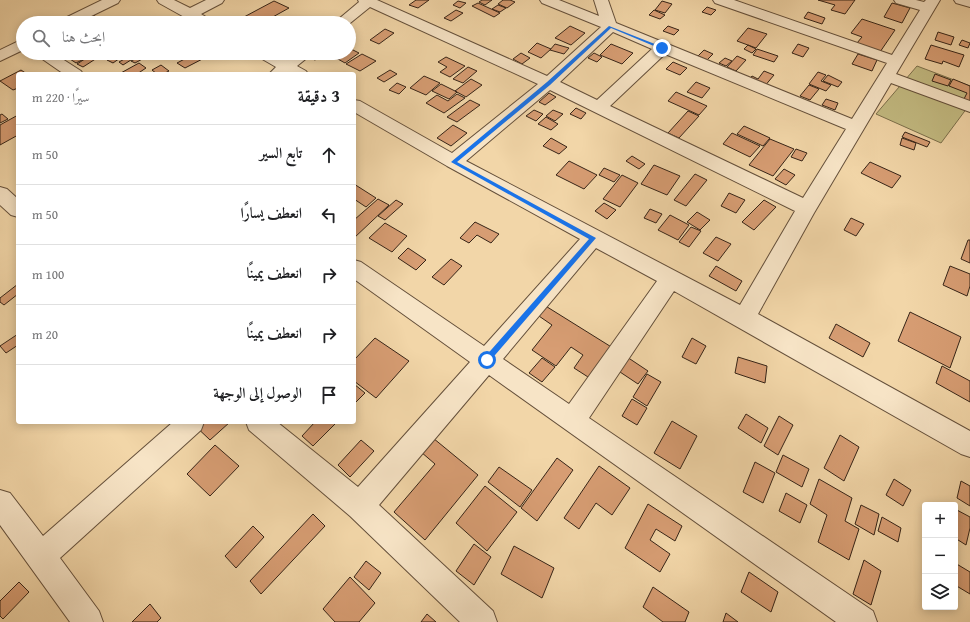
<!DOCTYPE html>
<html lang="ar">
<meta charset="utf-8">
<style>
:root{--surface:#fff;--page:#f6f6f6;--text:#202124;--muted:#757577;--line:#e0e0e0}
body{margin:0;font-family:"Gentium Book Plus",Amiri,serif;background:var(--page);color:var(--text);direction:rtl}
.controls{position:absolute;right:12px;bottom:12px;display:grid;overflow:hidden;border-radius:4px;box-shadow:0 2px 10px #0003}
.controls button{width:36px;height:36px;display:grid;place-items:center;padding:0;border:0;border-bottom:1px solid var(--line);background:var(--surface);color:var(--text);font:20px sans-serif}
.stop{position:absolute;width:12px;height:12px;margin:-9px;border:3px solid #1a73e8;border-radius:50%;background:#fff}
.stop.end{background:#1a73e8;border-color:#fff;box-shadow:0 1px 4px #0008}
.list{margin:0;padding:0;list-style:none}
h2{display:flex;justify-content:space-between;align-items:center;height:52px;margin:0;padding:0 16px;font-size:17px}
h2 small{font-size:13px;font-weight:400;color:var(--muted)}
.list li{display:grid;grid-template-columns:26px 1fr auto;gap:12px;align-items:center;box-sizing:border-box;height:60px;padding:0 16px;border-top:1px solid var(--line)}
.list b{display:block;font-size:15px;white-space:nowrap}
.list em{font-size:13px;font-style:normal;color:var(--muted)}
.icon{flex:none;width:22px;height:22px;fill:none;stroke:currentColor;stroke-width:2;stroke-linecap:round;stroke-linejoin:round}
.map{position:relative;flex:none;width:970px;height:622px;overflow:hidden;direction:ltr}
.search{position:absolute;background:var(--surface);box-shadow:0 2px 10px #0003;left:16px;top:16px;width:340px;height:44px;display:flex;align-items:center;gap:10px;box-sizing:border-box;padding:0 14px;border-radius:22px;color:var(--muted);font-size:15px}
.panel{position:absolute;background:var(--surface);box-shadow:0 2px 10px #0003;left:16px;top:72px;width:340px;height:352px;border-radius:4px;direction:rtl}
.map>svg:first-child{display:block}
</style>
<div class="map">
<svg width="970" height="622" viewBox="0 0 970 622">
<rect width="100%" height="100%" fill="#f2d6a8"/>
<filter id="stains"><feTurbulence type="fractalNoise" baseFrequency=".005" numOctaves="4"/><feColorMatrix values="0 0 0 0 .2 0 0 0 0 .09 0 0 0 0 .02 0 0 0 .5 -.17"/></filter>
<radialGradient id="worn" r=".72"><stop offset=".6" stop-color="#630" stop-opacity="0"/><stop offset="1" stop-color="#630" stop-opacity=".3"/></radialGradient>
<path fill="#c3bb82" stroke="#7c704c" d="M917 66 970 86V104L941 143 876 114Z"/>
<path fill="#d79d73" stroke="#362417" d="M416 0H429L418 8 409 5Z
M482 0H492L485 5 479 2Z
M503 0H510L515 2 507 8 498 4Z
M818 0H855L845 14 831 10 835 5Z
M274 1 289 8 262 23H255L244 17Z
M458 1 466 3 460 8 453 5Z
M662 1 672 4 665 13 655 10Z
M478 3 500 13 494 17 472 6Z
M892 3 910 8 902 23 884 17Z
M498 5 506 8 500 12 492 9Z
M707 7 716 10 711 15 702 12Z
M456 10 463 13 451 21 444 18Z
M654 10 665 15 660 19 649 15Z
M808 12 825 18 822 24 804 18Z
M92 14 105 23H81L78 21Z
M164 18 172 23H154Z
M862 19 895 30 880 52 857 43 862 37 851 33Z
M570 26 585 33 571 45 555 38Z
M668 26 679 30 674 35 663 31Z
M748 28 767 34 756 48 737 41Z
M385 29 394 33 379 44 370 40Z
M938 32 954 37 951 45 935 40Z
M962 40 970 43 968 48 959 45Z
M537 43 551 49 541 58 528 52Z
M555 44 569 48 564 54 550 50Z
M611 44 633 53 622 64 600 55Z
M798 44 809 48 803 57 792 53Z
M748 45 756 49 752 53 744 49Z
M931 45 964 55 959 67 943 61 942 64 925 59Z
M349 48 359 53 345 63 329 54 331 53H349Z
M757 49 778 56 774 62 753 55Z
M704 50 713 54 707 60 698 56Z
M82 53 88 57 76 63 70 59Z
M196 53H214L185 68 177 63Z
M313 53H320L323 55 315 60 307 57Z
M521 53 530 58 522 64 513 59Z
M594 53 602 57 597 62 588 58Z
M118 54 123 56 113 63 107 60Z
M362 54 376 61 360 71 346 64Z
M858 54 877 60 872 71 852 64Z
M91 55 97 58 83 67 77 64Z
M143 55 146 57 135 63 131 61Z
M130 56 134 58 123 65 119 62Z
M737 56 746 60 736 71 727 67Z
M446 57 465 66 450 77 440 72 447 67 438 62Z
M725 58 732 61 726 66 719 63Z
M673 62 687 68 680 75 666 69Z
M139 63 146 68 137 74H119Z
M161 65 169 71 163 74H157L152 70Z
M468 67 477 71 463 83 453 79Z
M21 70 27 74H18V88L13 90 0 81Z
M390 70 397 74 384 82 377 78Z
M764 71 774 75 764 87 748 81 752 76 758 79Z
M818 72 826 75 821 81 831 85 826 91 809 84Z
M935 74 951 80 948 86 932 81Z
M828 75 842 82 838 87 823 81Z
M424 76 440 83 426 95 410 88Z
M471 79 482 85 466 97 455 91Z
M953 79 970 86V102L964 99 967 93 949 86Z
M696 82 710 88 702 98 687 92Z
M397 83 406 87 399 94 389 90Z
M441 84 457 92 449 99 432 91Z
M809 85 819 89 810 100 800 96Z
M676 92 707 106 699 115 668 101Z
M549 93 556 97 545 105 539 102Z
M457 94 465 98 444 113 426 103 437 95 448 101Z
M826 99 838 103 835 110 822 105Z
M470 100 480 105 457 122 447 117Z
M576 108 586 113 581 119 570 114Z
M534 110 543 114 536 121 526 116Z
M553 110 563 114 555 121 546 116Z
M688 111 699 116 679 138 668 133Z
M2 114 8 119 0 123V115Z
M18 115V135L0 145V125Z
M546 117 558 124 551 130 538 124Z
M453 125 467 133 451 146 437 138Z
M744 126 770 138 763 146 737 134Z
M905 132 930 142 927 147 902 137Z
M732 133 760 146 750 157 723 144Z
M551 138 567 147 559 154 543 146Z
M902 138 916 143 914 150 900 145Z
M770 139 794 149 773 176 749 165Z
M796 149 807 153 802 161 791 157Z
M632 156 645 164 639 169 626 161Z
M569 161 597 175 584 189 556 175Z
M870 162 901 176 892 188 861 173Z
M654 165 680 176 667 195 641 184Z
M604 168 620 175 614 182 599 175Z
M784 169 795 175 786 185 775 179Z
M695 174 707 180 686 206 674 200Z
M622 175 638 183 620 207 603 199Z
M354 184 376 198 366 207 354 199Z
M729 193 745 200 736 213 721 206Z
M378 199 389 205 354 238V220Z
M396 200 403 204 385 220 378 216Z
M764 200 776 207 754 230 742 222Z
M604 203 616 210 607 219 595 211Z
M650 209 662 214 656 223 644 218Z
M697 212 710 220 700 230 687 222Z
M670 215 689 225 678 240 658 230Z
M851 218 864 224 856 236 844 230Z
M475 222 499 234 491 243 477 235 469 243 460 238Z
M385 223 407 236 392 252 369 238Z
M691 227 701 231 689 247 679 242Z
M716 237 731 244 718 261 703 253Z
M968 240H970V263L961 259Z
M408 248 426 260 416 270 398 258Z
M451 259 462 266 444 285 432 277Z
M716 266 742 281 736 291 709 276Z
M950 266 970 274V286L967 296 943 285Z
M18 284V294L4 305 0 302V298Z
M544 305 621 353 599 384 574 368 583 355 571 347 556 366 532 350 552 325 536 314Z
M910 312 961 337 950 368 898 341Z
M836 324 870 343 863 357 829 338Z
M18 334V345L6 353 0 346Z
M375 338 409 361 376 398 354 381V360Z
M692 338 706 346 696 364 682 357Z
M627 357 648 371 638 384 617 370Z
M738 357 767 366 765 383 735 373Z
M542 358 555 367 542 382 529 373Z
M942 366 970 381V402L936 383Z
M647 374 661 382 647 406 633 397Z
M354 384 365 393 354 404Z
M632 399 647 408 637 425 622 416Z
M746 414 768 428 761 443 738 428Z
M779 416 793 425 778 455 764 446Z
M672 421 697 436 680 469 654 453Z
M191 422H230L210 440Z
M315 422H337L313 446 302 436Z
M840 435 859 447 844 481 824 468Z
M433 438 478 475 425 540 394 512 435 464 421 452Z
M361 440 374 451 350 477 338 465Z
M215 445 239 466 210 496 187 474Z
M783 455 809 469 802 487 776 472Z
M557 458 573 470 537 521 521 508Z
M755 462 775 473 763 503 743 492Z
M599 466 630 488 612 515 596 503 579 529 564 518Z
M499 467 532 490 520 507 488 482Z
M819 479 852 498 845 521 859 529 849 560 818 542 827 515 810 504Z
M894 479 911 490 903 506 886 495Z
M961 481 970 486V506L957 498Z
M485 486 517 512 487 551 456 523Z
M786 493 807 505 800 523 779 511Z
M648 504 682 526 675 541 656 529 650 540 670 554 660 572 625 548Z
M861 505 879 514 874 535 855 524Z
M955 509 970 517V528L966 545 955 538Z
M313 514 325 526 261 594 250 581Z
M882 517 901 528 898 542 878 531Z
M253 526 264 537 236 568 225 556Z
M474 544 491 557 474 585 456 571Z
M514 546 554 568 542 598 501 574Z
M864 560 881 571 871 605 853 594Z
M366 561 381 573 369 590 354 577Z
M955 563 970 572V594L955 585Z
M749 572 778 592 771 612 741 592Z
M350 577 375 603 359 622H335L323 609Z
M19 582 29 592 3 619 0 616V601Z
M653 587 689 612 685 622H663L643 607Z
M150 604 161 618 157 622H132Z
M726 613 738 622H723Z
M427 614 436 622H421Z"/>
<g fill="none" stroke-linecap="round" stroke-linejoin="round">
<defs>
<path id="street" d="M102 0H120L118 3 77 23H59L61 20Z
M157 0H174L190 8 206 0H224L222 3 201 14 211 20 213 23H195L159 3Z
M358 0H377L547 76 601 27 542 3 540 0H559L599 16 594 0H608L616 23 852 119 887 63 715 3 713 0H734L892 55 920 10 896 3 894 0H916L924 2 926 0H940L896 74 970 101V112L891 83 814 213 758 314 970 431V457L961 454 674 291 589 418 873 611 877 622H836L489 375 379 505 493 611 497 622H460L350 516 249 430 246 422H277L358 487 470 362 354 279V260L361 262 484 346 580 239 447 166 354 112V100L360 101 452 153 538 84 370 7 349 24 334 23 359 2ZM613 32 652 49 597 100 560 82ZM665 54 846 129 803 198 610 106ZM550 90 795 211 740 305 466 161ZM596 248 657 281 569 404 503 359Z
M954 0H970V7L956 3Z
M23 39V50L0 61V50Z
M35 53H53L81 71 83 74H64L38 56Z
M254 53H273L286 60 295 53H313L297 66 306 71 308 74H269L276 67 257 56Z
M0 187 7 189 18 199V217L11 215 0 205Z
M173 422H204L201 430 60 558 99 611 103 622H70L0 525V490L10 493 43 536Z"/>
</defs>
<use href="#street" stroke="#65503b" stroke-width="2"/>
<use href="#street" fill="#f7e4c6" fill-rule="evenodd"/>
</g>
<path fill="#1a73e8" d="M609 26 665 48 661 49 611 28 550 85 457 162 596 238 489 362 487 363 483 360 484 358 589 239 451 162 547 82Z"/>
<rect width="100%" height="100%" filter="url(#stains)"/>
<rect width="100%" height="100%" fill="url(#worn)"/>
</svg>
<div class="controls">
<button>+</button>
<button>−</button>
<button><svg class="icon" aria-label="layers" viewBox="0 0 24 24"><path d="M12 4l9 5-9 5-9-5zM3 14l9 5 9-5"/></svg></button>
</div>
<div class="stop" style="left:487px;top:360px"></div>
<div class="stop end" style="left:662px;top:48px"></div>
<div class="search"><svg class="icon" aria-label="search" viewBox="0 0 24 24"><circle cx="10" cy="10" r="6"/><path d="M15 15l6 6"/></svg>ابحث هنا</div>
<section class="panel">
<h2>3 دقيقة<small>سيرًا · 220 m</small></h2>
<ul class="list">
<li><svg class="icon" aria-label="ahead" viewBox="0 0 24 24"><path d="M12 20V5M6 11l6-6 6 6"/></svg><div><b>تابع السير</b></div><em>50 m</em></li>
<li><svg class="icon" aria-label="left" viewBox="0 0 24 24"><path d="M17 20v-9H6M10 6l-5 5 5 5"/></svg><div><b>انعطف يسارًا</b></div><em>50 m</em></li>
<li><svg class="icon" aria-label="right" viewBox="0 0 24 24"><path d="M7 20v-9h11M14 6l5 5-5 5"/></svg><div><b>انعطف يمينًا</b></div><em>100 m</em></li>
<li><svg class="icon" aria-label="right" viewBox="0 0 24 24"><path d="M7 20v-9h11M14 6l5 5-5 5"/></svg><div><b>انعطف يمينًا</b></div><em>20 m</em></li>
<li><svg class="icon" aria-label="arrive" viewBox="0 0 24 24"><path d="M6 21V4h12l-3 4 3 4H6"/></svg><div><b>الوصول إلى الوجهة</b></div></li>
</ul>
</section>
</div>
